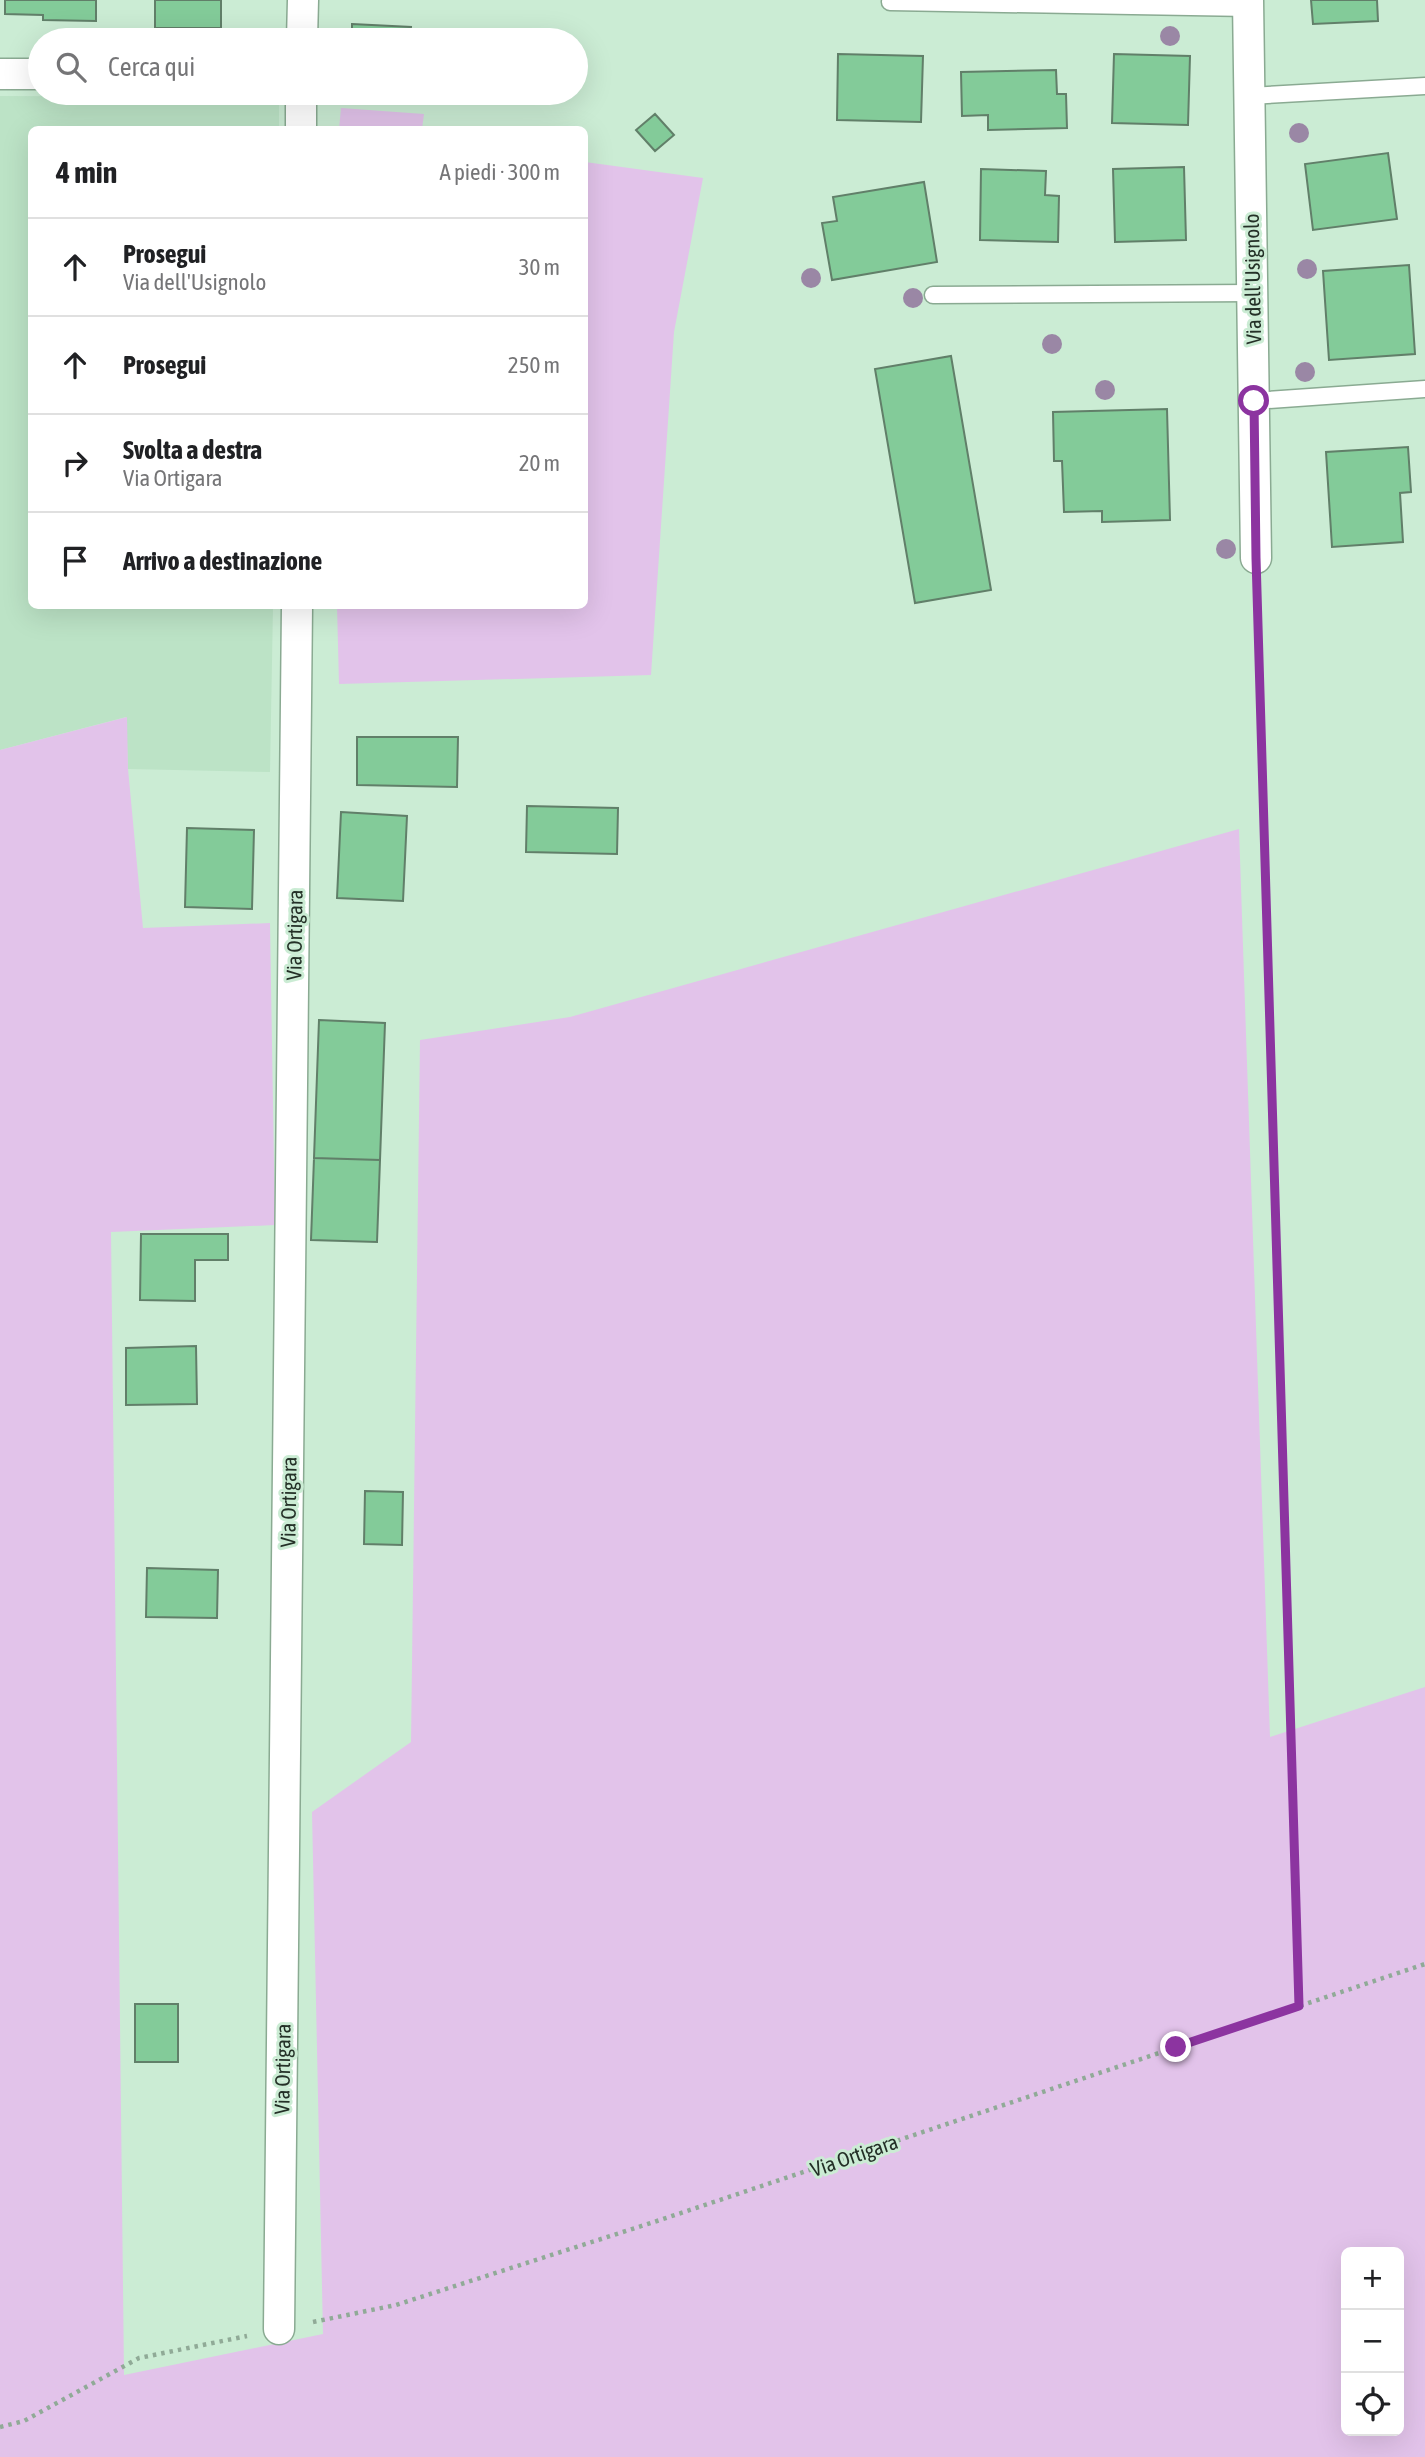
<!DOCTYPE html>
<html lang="it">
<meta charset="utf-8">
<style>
:root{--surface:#fff;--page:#f2f2f2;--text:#202124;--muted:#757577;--line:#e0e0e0}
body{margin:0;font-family:"Asap Condensed",sans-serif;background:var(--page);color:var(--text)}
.controls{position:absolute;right:21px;bottom:21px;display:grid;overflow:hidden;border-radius:10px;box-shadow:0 7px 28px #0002}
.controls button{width:63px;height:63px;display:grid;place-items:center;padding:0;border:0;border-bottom:2px solid var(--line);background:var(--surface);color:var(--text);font:35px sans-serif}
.stop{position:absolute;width:21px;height:21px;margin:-16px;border:5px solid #8c34a0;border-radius:50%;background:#fff}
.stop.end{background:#8c34a0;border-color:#fff;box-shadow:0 2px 7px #0008}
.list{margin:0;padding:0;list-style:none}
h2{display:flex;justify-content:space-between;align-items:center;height:91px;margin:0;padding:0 28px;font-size:30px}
h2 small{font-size:23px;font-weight:400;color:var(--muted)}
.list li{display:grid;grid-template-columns:46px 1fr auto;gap:21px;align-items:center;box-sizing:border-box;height:98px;padding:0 28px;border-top:2px solid var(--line)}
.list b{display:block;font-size:26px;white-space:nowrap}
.list p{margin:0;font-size:23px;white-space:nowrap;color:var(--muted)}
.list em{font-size:23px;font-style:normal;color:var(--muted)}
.icon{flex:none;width:38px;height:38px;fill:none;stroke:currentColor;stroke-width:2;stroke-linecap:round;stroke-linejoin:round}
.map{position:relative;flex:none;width:1425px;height:2457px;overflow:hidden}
.search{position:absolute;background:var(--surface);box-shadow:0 7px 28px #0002;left:28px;top:28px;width:560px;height:77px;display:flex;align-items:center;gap:18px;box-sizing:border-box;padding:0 24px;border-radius:38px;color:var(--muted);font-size:26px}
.panel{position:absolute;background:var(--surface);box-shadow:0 7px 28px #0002;left:28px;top:126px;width:560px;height:483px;border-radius:10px}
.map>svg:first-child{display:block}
</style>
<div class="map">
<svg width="1425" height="2457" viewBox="0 0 1425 2457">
<rect width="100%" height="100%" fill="#cbecd4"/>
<path fill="#bce3c6" d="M0 96 279 97V129L32 130V606H273L270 772 128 769 126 717 0 750Z"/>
<path fill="#e2c3ea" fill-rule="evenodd" d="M341 108 424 114 422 129H339Z
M585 162 703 178 674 332 651 675 339 684 337 606H584Z
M127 717 128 769 143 928 270 923 275 1225 111 1232 124 2375 323 2334 312 1812 411 1742 420 1040 570 1017 1239 829 1270 1737 1425 1687V2457H0V750ZM1346 2252H1399V2431H1346Z"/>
<path fill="#83cb99" stroke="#617f69" stroke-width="2" d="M5 0H96V21L43 20V15L5 14Z
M155 0H221V28H155Z
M1311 0H1377L1378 21 1313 24Z
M352 24 411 27 410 40H352Z
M838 54 923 56 921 122 837 120Z
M1114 54 1190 56 1188 125 1112 123Z
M1056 70 1057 94H1066L1067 128 988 130V115L962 116 961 72Z
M655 114 674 135 655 151 636 130Z
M1388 153 1397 219 1313 230 1305 164Z
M1184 167 1186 240 1115 242 1113 169Z
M981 169 1046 171 1045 195 1059 196 1058 242 980 240Z
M924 182 937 262 832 280 822 223 837 221 833 197Z
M1409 265 1415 354 1329 360 1323 271Z
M951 356 991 590 915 603 875 369Z
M1167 409 1170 520 1102 522V511L1064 512 1062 461H1054L1053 412Z
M1408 447 1411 492 1400 493 1403 542 1332 547 1326 452Z
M357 737H458L457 787 357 785Z
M527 806 618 808 617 854 526 852Z
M341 812 407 816 403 901 337 898Z
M187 828 254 830 252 909 185 907Z
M319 1020 385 1023 380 1160 314 1158Z
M314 1158 380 1160 377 1242 311 1240Z
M141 1234H228V1260H195V1301L140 1300Z
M196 1346 197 1404 126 1405V1348Z
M365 1491 403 1492 402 1545 364 1544Z
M147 1568 218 1570 217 1618 146 1617Z
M135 2004H178V2062H135Z"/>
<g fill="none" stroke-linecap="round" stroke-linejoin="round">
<defs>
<path id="service" d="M890 2 1249 8
M1250 96 1425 86
M933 295 1252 293
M1254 401 1425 389"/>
<path id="minor" d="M1248 0 1256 558
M302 40 303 0
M0 74H40
M301 130V93
M279 2329 297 606"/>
</defs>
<use href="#service" stroke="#8aaa92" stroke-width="19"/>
<use href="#minor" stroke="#8aaa92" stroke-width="33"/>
<path stroke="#90aa97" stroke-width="4.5" stroke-dasharray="3.5 5" stroke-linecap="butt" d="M1257 590 1299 2006
M313 2322 396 2305 657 2221 1425 1964
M0 2427 24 2421 139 2358 247 2336"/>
<use href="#service" stroke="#fff" stroke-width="16"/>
<use href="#minor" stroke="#fff" stroke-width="30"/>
</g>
<g fill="#9a87a5">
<circle cx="1170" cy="36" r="10"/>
<circle cx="1299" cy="133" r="10"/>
<circle cx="1307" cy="269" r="10"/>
<circle cx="811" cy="278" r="10"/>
<circle cx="913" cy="298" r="10"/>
<circle cx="1052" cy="344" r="10"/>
<circle cx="1305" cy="372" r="10"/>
<circle cx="1105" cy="390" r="10"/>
<circle cx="1226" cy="549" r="10"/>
</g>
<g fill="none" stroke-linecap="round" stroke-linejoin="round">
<path stroke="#8c34a0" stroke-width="9" d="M1176 2047 1299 2006 1256 558 1254 401"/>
</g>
<g text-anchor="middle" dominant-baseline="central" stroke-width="6" stroke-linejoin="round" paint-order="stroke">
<g font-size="21" fill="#243027" stroke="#cbecd4">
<text transform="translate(1252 279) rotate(-91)">Via dell'Usignolo</text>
<text transform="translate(294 935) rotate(-89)">Via Ortigara</text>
<text transform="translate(288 1502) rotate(-89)">Via Ortigara</text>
<text transform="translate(282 2069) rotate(-89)">Via Ortigara</text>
<text transform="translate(854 2155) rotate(-19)">Via Ortigara</text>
</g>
</g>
</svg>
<div class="controls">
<button>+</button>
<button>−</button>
<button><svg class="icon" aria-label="locate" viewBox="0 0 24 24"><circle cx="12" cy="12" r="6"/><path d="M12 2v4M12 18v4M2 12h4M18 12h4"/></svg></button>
</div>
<div class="stop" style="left:1254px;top:401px"></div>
<div class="stop end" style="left:1176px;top:2047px"></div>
<div class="search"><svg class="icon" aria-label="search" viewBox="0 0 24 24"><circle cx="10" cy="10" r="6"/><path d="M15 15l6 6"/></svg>Cerca qui</div>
<section class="panel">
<h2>4 min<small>A piedi · 300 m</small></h2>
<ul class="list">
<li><svg class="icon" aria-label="ahead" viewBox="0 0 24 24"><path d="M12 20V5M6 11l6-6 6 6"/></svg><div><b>Prosegui</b><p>Via dell'Usignolo</p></div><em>30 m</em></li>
<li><svg class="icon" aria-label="ahead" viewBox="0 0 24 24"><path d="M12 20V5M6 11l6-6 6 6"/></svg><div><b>Prosegui</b></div><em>250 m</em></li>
<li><svg class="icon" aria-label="right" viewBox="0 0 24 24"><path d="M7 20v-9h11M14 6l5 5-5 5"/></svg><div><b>Svolta a destra</b><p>Via Ortigara</p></div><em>20 m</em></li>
<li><svg class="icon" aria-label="arrive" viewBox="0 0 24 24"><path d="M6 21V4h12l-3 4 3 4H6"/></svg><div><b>Arrivo a destinazione</b></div></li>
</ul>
</section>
</div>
